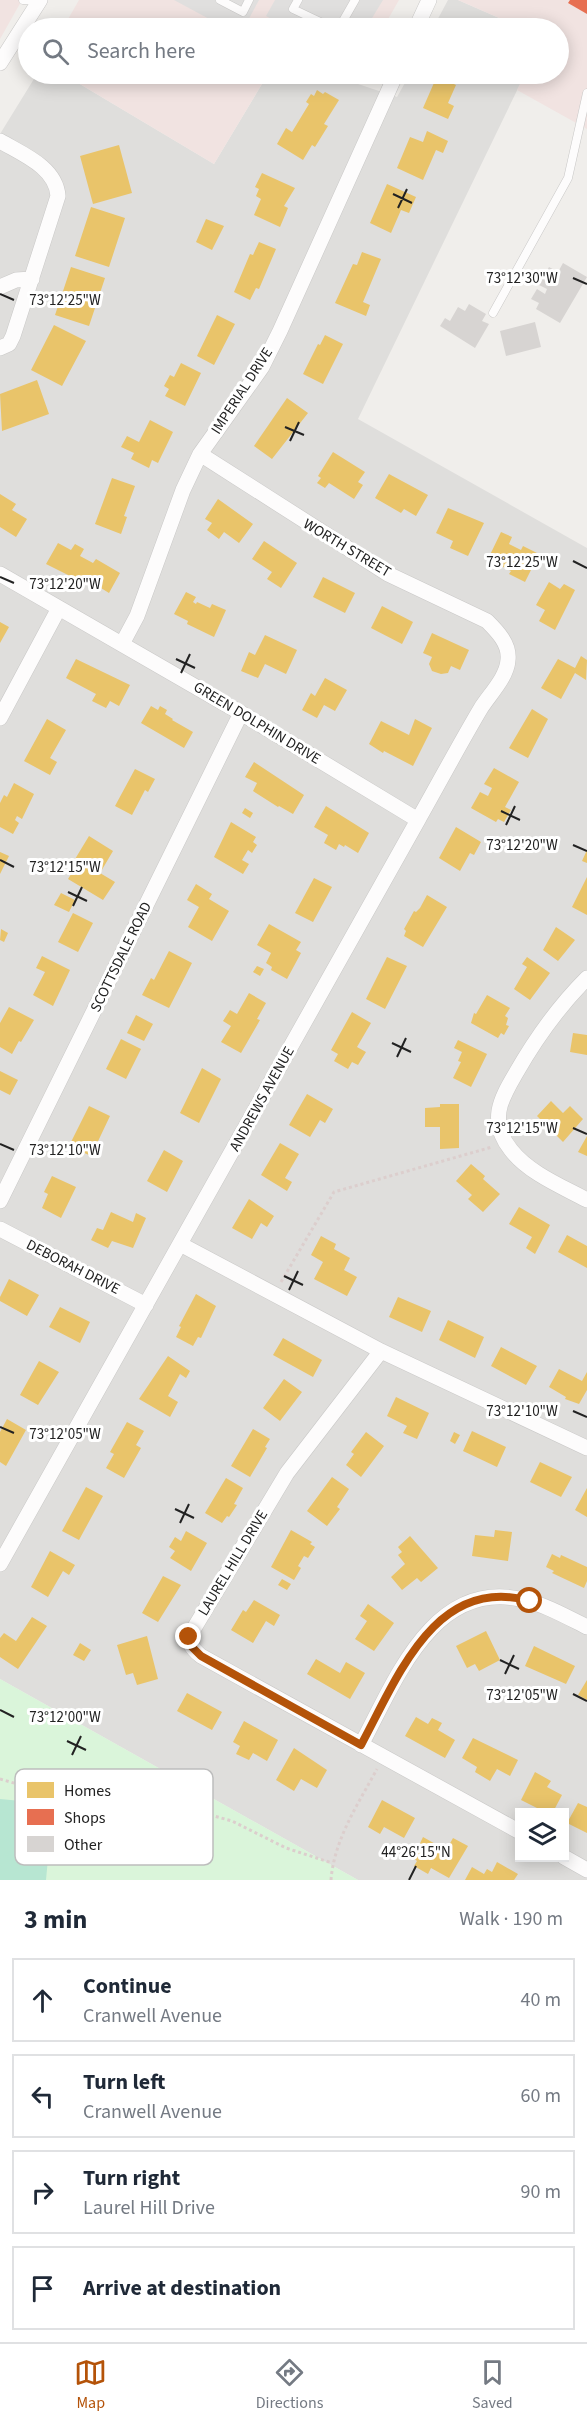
<!DOCTYPE html>
<meta charset="utf-8">
<style>
:root{--surface:#fff;--page:#f2f2f3;--text:#1f2937;--muted:#747a83;--line:#e0e1e3;--accent:#b45309}
body{margin:0;font-family:"Source Sans 3",sans-serif;background:var(--page);color:var(--text)}
.controls{position:absolute;right:18px;bottom:18px;display:grid;overflow:hidden;border-radius:0px;box-shadow:0 3px 15px #0003}
.controls button{width:54px;height:54px;display:grid;place-items:center;padding:0;border:0;border-bottom:2px solid var(--line);background:var(--surface);color:var(--text);font:30px sans-serif}
.stop{position:absolute;width:18px;height:18px;margin:-14px;border:4px solid #b45309;border-radius:50%;background:#fff}
.stop.end{background:#b45309;border-color:#fff;box-shadow:0 2px 6px #0008}
.list{margin:0;padding:0;list-style:none}
h2{display:flex;justify-content:space-between;align-items:center;height:78px;margin:0;padding:0 24px;font-size:26px}
h2 small{font-size:20px;font-weight:400;color:var(--muted)}
.list li{display:grid;grid-template-columns:39px 1fr auto;gap:18px;align-items:center;box-sizing:border-box;height:84px;margin:0 12px 12px;padding:0 12px;border:2px solid var(--line);border-radius:0px}
.list b{display:block;font-size:22px;white-space:nowrap}
.list p{margin:0;font-size:20px;white-space:nowrap;color:var(--muted)}
.list em{font-size:20px;font-style:normal;color:var(--muted)}
.icon{flex:none;width:33px;height:33px;fill:none;stroke:currentColor;stroke-width:2;stroke-linecap:round;stroke-linejoin:round}
.map{position:relative;flex:none;width:587px;height:1880px;overflow:hidden}
.search{position:absolute;background:var(--surface);box-shadow:0 3px 15px #0003;left:18px;right:18px;top:18px;height:66px;display:flex;align-items:center;gap:15px;box-sizing:border-box;padding:0 21px;border-radius:33px;color:var(--muted);font-size:22px}
.sheet{height:462px;background:var(--surface)}
nav{display:flex;justify-content:space-around;align-items:center;box-sizing:border-box;height:84px;border-top:2px solid var(--line);background:var(--surface);font-size:16px;color:var(--muted)}
nav a{display:grid;justify-items:center;gap:3px}
nav .on{color:var(--accent)}
.map>svg:first-child{display:block}
</style>
<div class="map">
<svg width="587" height="1880" viewBox="0 0 587 1880">
<rect width="100%" height="100%" fill="#f0eeeb"/>
<path fill="#dfdedc" fill-rule="evenodd" d="M448 0H458L522 28H433Z
M37 74H63L214 164 268 74H338L352 82 397 97 410 74H525L358 419 587 548V1880H358L0 1679V134ZM520 1812H564V1858H520Z"/>
<path fill="#f1e3e1" d="M0 0H22L0 39Z
M79 0H399L383 28H63Z
M458 0H587V129L517 90 525 74H558V28H522Z
M63 74H268L214 164Z"/>
<path fill="#daf5da" d="M0 1679 358 1880H0Z"/>
<path fill="#b7e6d2" d="M0 1799 53 1804 46 1880H0Z"/>
<path fill="#e0dfde" d="M174 0H259L244 28H226Z
M275 0H383L366 28H288L266 16Z"/>
<path fill="#e9c46a" d="M460 20 478 28H456Z
M437 76 456 85 448 103 454 106 448 119 423 108Z
M317 90 323 94 325 92 339 100 324 124 328 126 315 147 312 145 303 160 277 144 286 128 292 132 309 104 306 102 311 94 314 96Z
M427 131 448 141 443 153 436 150 423 180 397 168 410 137 423 142Z
M119 145 132 193 93 204 80 156Z
M262 173 295 188 284 206 288 208 280 227 254 215 261 199 256 196 259 189 255 187Z
M387 184 416 197 409 213 401 210 391 233 370 223Z
M91 207 125 218 109 267 75 256Z
M206 219 224 226 212 250 196 242Z
M259 242 276 249 259 289 256 288 250 300 234 292 250 254 253 255Z
M362 252 381 259 363 302 370 305 366 316 335 303 353 264 357 265Z
M71 267 105 278 89 326 55 315Z
M217 315 235 324 214 365 197 356Z
M54 325 86 341 62 386 31 370Z
M325 335 343 344 323 384 303 374 318 344 320 345Z
M181 363 201 373 185 406 165 396 169 389 164 386 170 375 174 377Z
M37 380 49 414 2 431 0 394Z
M287 398 308 413 272 459 254 446Z
M150 420 173 432 158 463 152 460 149 468 131 459 134 453 121 447 127 436 139 442Z
M333 452 365 472 358 482 363 485 354 499 329 483 325 488 317 483 321 478 318 476Z
M389 474 428 495 416 516 404 509 401 513 375 498Z
M112 478 135 486 124 516 127 517 121 534 95 524Z
M0 494 16 504 12 510 27 519 16 537 0 527Z
M218 499 253 524 239 543 224 532 219 539 207 530 212 523 205 519Z
M448 508 484 523 468 556 450 548 453 541 436 533Z
M501 532 512 537 509 544 521 550 523 546 539 554 525 582 509 574 511 571 488 559Z
M264 541 297 563 281 588 267 579 272 572 252 559Z
M58 543 71 550 75 544 84 549 80 556 93 563 96 559 120 573 109 593 88 580 86 584 46 564Z
M323 577 355 593 345 613 313 597Z
M549 582 560 589 564 584 575 590 555 630 539 621 545 610 536 605Z
M186 592 196 597 193 602 196 604 197 602 210 608 212 604 226 610 214 637 187 624 188 621 174 614Z
M382 606 413 622 402 644 371 628Z
M0 622 9 627 0 643Z
M432 633 469 650 460 670 451 666 448 673 441 674 432 671 429 664 432 657 423 653Z
M265 635 297 650 286 674 265 664 258 678 241 671 249 652 255 655Z
M581 656 587 660 586 680 575 673 561 699 541 688 558 659 575 668Z
M76 659 130 685 119 706 110 701 106 708 92 701 96 694 66 678Z
M325 678 347 690 335 711 324 705 317 718 302 710 311 693 315 696Z
M151 706 158 710 160 706 167 710 165 714 173 719 172 720 193 732 184 748 141 723Z
M532 709 548 719 528 758 509 748Z
M47 719 66 730 50 758 57 762 50 775 24 761Z
M415 719 432 728 413 766 384 751 383 753 369 744 381 721 409 735Z
M254 762 304 795 293 814 279 806 278 807 253 791 257 783 245 777Z
M494 768 519 782 505 807 511 810 504 822 498 819 496 822 471 808 480 792 488 796 492 788 484 784Z
M135 769 155 779 148 792 145 790 132 815 115 806Z
M14 783 34 794 22 819 17 816 15 820 19 823 13 834 0 827V803L4 795 7 797Z
M326 806 369 833 358 853 345 845 344 847 339 844 336 850 324 843 328 835 314 827Z
M245 808 253 813 250 818 242 813Z
M231 822 256 837 253 842 257 845 252 853 248 850 242 860 249 864 243 874 214 857Z
M456 827 481 842 474 855 470 853 460 871 439 858Z
M89 836 113 851 100 873 115 882 103 900 68 879 73 871 69 869Z
M587 850V863L582 861Z
M0 852 9 856 0 874Z
M587 877V915L572 907Z
M314 878 332 887 313 922 295 913Z
M196 884 212 894 209 899 229 911 212 941 188 927 199 907 187 900Z
M61 893 75 900 69 912 54 905Z
M427 895 447 907 423 947 404 936 406 931 404 929 414 911 416 912 420 908Z
M73 913 93 923 78 952 58 942Z
M269 924 301 942 296 950 301 953 287 979 271 970 272 967 266 963 271 953 257 945Z
M556 927 575 940 558 961 543 950Z
M1 929 8 933 4 942 0 940Z
M169 951 192 963 169 1008 142 995 151 978 154 980Z
M42 956 70 970 53 1006 33 995 45 972 36 968Z
M387 957 407 966 385 1009 366 999Z
M527 957 550 973 530 1000 514 989 527 967 522 964Z
M257 966 264 969 260 976 253 972Z
M249 993 266 1003 257 1019 260 1020 241 1053 221 1042 231 1026 223 1021 230 1010 237 1014Z
M487 995 510 1008 505 1016 508 1018 506 1025 509 1026 504 1035 501 1033 498 1038 471 1023 474 1013 476 1014Z
M9 1007 34 1020 21 1042 19 1041 12 1054 0 1047V1023Z
M352 1012 371 1023 357 1047 366 1052 358 1065 352 1062 348 1069 334 1061 338 1054 331 1050Z
M136 1015 153 1024 144 1041 127 1033Z
M573 1033 587 1035V1055L570 1052Z
M121 1039 141 1049 126 1079 106 1069Z
M458 1040 487 1054 471 1087 453 1078 461 1062 458 1061 462 1052 454 1048Z
M202 1068 221 1079 199 1123 180 1113Z
M0 1071 18 1080 10 1095 0 1090Z
M307 1094 333 1109 325 1123 320 1120 310 1137 289 1125Z
M551 1101 563 1113 570 1106 583 1119 563 1142 537 1116Z
M440 1104H459V1148L440 1149V1127H425V1108L440 1107Z
M89 1106 110 1116 91 1156 69 1146Z
M587 1136V1156L578 1152Z
M280 1143 299 1154 285 1178 292 1182 287 1191 261 1175Z
M164 1150 183 1161 167 1192 147 1181Z
M471 1164 485 1176 483 1179 500 1194 483 1212 468 1199 472 1195 456 1181Z
M52 1176 76 1187 61 1218 42 1208 48 1194 44 1192Z
M249 1199 274 1216 267 1227 261 1223 252 1239 232 1228Z
M519 1207 550 1225 535 1254 526 1248 532 1237 509 1224Z
M111 1212 133 1222 136 1213 146 1218 133 1248 112 1241 108 1248 91 1240 97 1228 103 1230Z
M567 1235 587 1246V1268L558 1252Z
M321 1236 336 1244 334 1249 350 1258 344 1270 357 1277 347 1296 314 1279 323 1262 311 1255Z
M9 1279 39 1295 27 1316 0 1301V1297Z
M196 1294 216 1306 201 1338 198 1337 193 1346 176 1337 181 1327 179 1326Z
M398 1297 431 1311 422 1332 389 1317Z
M60 1307 90 1322 80 1343 49 1327Z
M448 1320 484 1337 475 1358 439 1340Z
M283 1338 322 1360 313 1377 273 1355Z
M501 1347 537 1366 526 1385 491 1366Z
M168 1356 190 1371 186 1378 180 1374 168 1396 178 1402 170 1417 139 1399Z
M39 1361 59 1372 38 1405 20 1395Z
M559 1369 582 1381 587 1372V1390L579 1404 565 1399 566 1397 549 1387Z
M284 1379 302 1392 280 1421 263 1408Z
M396 1397 429 1413 417 1439 403 1433 407 1426 387 1416Z
M7 1419 26 1430 6 1466 0 1462V1432Z
M127 1422 144 1431 136 1445 141 1448 124 1478 106 1468 114 1454 110 1452Z
M253 1429 270 1439 265 1447 267 1448 250 1477 231 1466Z
M472 1431 506 1447 497 1467 463 1451Z
M366 1432 384 1446 361 1477 346 1465 354 1454 351 1452Z
M454 1432 460 1435 455 1444 450 1441Z
M540 1462 572 1477 561 1497 530 1482Z
M332 1477 349 1489 337 1507 340 1509 327 1526 307 1511Z
M226 1478 243 1488 234 1504 237 1505 229 1517 227 1516 222 1523 205 1513Z
M86 1487 103 1496 79 1540 62 1531Z
M587 1488V1517L575 1510Z
M291 1530 312 1542 310 1544 315 1547 308 1558 304 1556 298 1566 301 1568 294 1580 271 1567Z
M495 1530 512 1532 508 1561 472 1556 475 1535 494 1537Z
M186 1531 207 1543 191 1571 170 1558 175 1551 169 1547 175 1537 181 1541Z
M410 1536 438 1568 421 1582 417 1578 402 1590 391 1577 405 1564 398 1555 402 1552 398 1547Z
M50 1551 75 1565 69 1575 63 1571 48 1597 31 1587Z
M552 1554 560 1558 561 1555 587 1567V1581L584 1588 552 1573 554 1571 546 1567Z
M163 1576 181 1585 158 1622 142 1613Z
M282 1579 291 1584 287 1590 278 1585Z
M254 1600 280 1615 274 1626 266 1621 253 1643 231 1630 243 1610 246 1612Z
M368 1604 394 1623 374 1651 355 1639 367 1621 360 1616Z
M32 1617 47 1626 18 1669 0 1657V1638L4 1633 16 1641Z
M486 1631 500 1660 479 1671 475 1664 467 1668 456 1646Z
M147 1636 158 1679 137 1685 133 1673 126 1675 117 1645Z
M80 1643 91 1650 84 1661 73 1655Z
M534 1646 575 1666 566 1684 525 1666Z
M316 1659 340 1673 346 1662 365 1673 350 1699 307 1674Z
M587 1680V1700L578 1695Z
M187 1693 222 1712 212 1730 177 1711Z
M416 1717 428 1724 432 1718 442 1723 438 1730 455 1740 445 1758 405 1736Z
M244 1721 278 1740 267 1761 253 1753 249 1760 236 1754 240 1746 233 1742Z
M473 1738 518 1760 510 1776 497 1769 490 1781 475 1772 477 1767 462 1758Z
M294 1748 327 1770 317 1788 301 1779 294 1791 276 1780Z
M535 1772 551 1781 547 1787 562 1795 553 1812H545L521 1800Z
M382 1800 415 1818 404 1838 384 1827 380 1834 368 1827Z
M578 1803 587 1807V1833L567 1823Z
M423 1837 439 1846 441 1844 448 1847 453 1838 468 1846 449 1878 431 1868 428 1874 414 1866 417 1861 413 1858Z
M497 1862 518 1874 514 1880H465L472 1867 484 1874 487 1869 492 1872Z"/>
<path fill="#e76f51" d="M570 0H587V14L568 3Z"/>
<path fill="#d7d4d2" d="M563 263 587 277 560 323 536 309 539 303 531 299 537 289 545 294 547 289 539 285 549 267 558 272Z
M469 304 486 314 482 321 489 324 475 348 440 326 445 318 450 321 458 307 465 311Z
M535 322 541 347 506 356 500 331Z"/>
<g fill="none" stroke-linecap="round" stroke-linejoin="round">
<defs>
<path id="service" d="M23 0 39 1
M220 0 243 12 249 0
M298 0 293 9 333 28
M339 28 355 0
M493 313 568 178 587 93"/>
<path id="minor" d="M416 28 429 0
M0 63 40 0
M0 141C22 154 56 167 58 196L13 336 9 344 0 348
M0 287 16 280 32 279
M0 574 241 713 418 820
M122 644 137 616 183 490 200 454 262 367 280 331 396 74
M0 718 59 608
M587 978C558 1007 536 1038 516 1073 509 1085 501 1098 499 1111 497 1125 502 1139 511 1150 529 1173 561 1186 587 1200
M0 1201 241 713
M0 1229 146 1305
M180 1244 381 1351 587 1448
M381 1351 287 1473 193 1630C187 1642 191 1648 201 1656L520 1832
M0 1564 418 820C439 783 459 745 481 708 490 694 507 677 508 660 510 644 497 631 487 621L388 574 200 454
M361 1745C395 1682 433 1577 524 1600 546 1605 567 1617 587 1627
M564 1857 587 1870"/>
</defs>
<use href="#service" stroke="#c9c8c7" stroke-width="9"/>
<use href="#minor" stroke="#c9c8c7" stroke-width="16"/>
<path stroke="#dccecd" stroke-width="3" stroke-dasharray="3 3" stroke-linecap="butt" d="M281 1282 334 1192 492 1147
M0 1779 38 1790 75 1805 133 1801 189 1809 232 1821 286 1848 332 1863
M331 1880C334 1840 358 1804 377 1769"/>
<use href="#service" stroke="#fdfcfc" stroke-width="8"/>
<use href="#minor" stroke="#fdfcfc" stroke-width="15"/>
</g>
<g fill="none" stroke-linecap="round" stroke-linejoin="round">
<path stroke="#b45309" stroke-width="8" d="M189 1637 190 1645 201 1656 361 1745C397 1679 435 1574 530 1601"/>
</g>
<path fill="none" stroke="#222" stroke-width="2" d="M393 194 412 203M398 208 407 189M573 278 587 284M0 294 14 300M285 427 304 435M290 441 299 422M573 561 587 568M0 577 14 583M176 659 195 668M181 673 190 654M501 811 520 820M506 825 515 806M573 845 587 851M0 860 14 867M68 892 87 901M73 906 82 887M392 1043 411 1052M397 1057 406 1038M573 1128 587 1134M0 1144 14 1150M284 1276 303 1285M289 1290 298 1271M573 1411 587 1417M0 1427 14 1433M175 1509 194 1518M180 1523 189 1504M500 1660 519 1669M505 1674 514 1655M573 1694 587 1701M0 1710 14 1717M67 1741 86 1750M72 1755 81 1736M409 1880 416 1866"/>
<g text-anchor="middle" dominant-baseline="central" stroke-width="6" stroke-linejoin="round" paint-order="stroke">
<g font-size="15" fill="#222" stroke="#fff">
<text transform="translate(242 391) rotate(-57)">IMPERIAL DRIVE</text>
<text transform="translate(347 548) rotate(31)">WORTH STREET</text>
<text transform="translate(257 723) rotate(31)">GREEN DOLPHIN DRIVE</text>
<text transform="translate(121 957) rotate(-64)">SCOTTSDALE ROAD</text>
<text transform="translate(262 1099) rotate(-61)">ANDREWS AVENUE</text>
<text transform="translate(73 1267) rotate(27)">DEBORAH DRIVE</text>
<text transform="translate(233 1563) rotate(-59)">LAUREL HILL DRIVE</text>
</g>
</g>
<rect x="15" y="1769" width="198" height="96" rx="9" fill="#fff" stroke="#bdbdbd" stroke-width="1.5"/>
<rect x="27" y="1782" width="27" height="16" fill="#e9c46a"/>
<rect x="27" y="1809" width="27" height="16" fill="#e76f51"/>
<rect x="27" y="1836" width="27" height="16" fill="#d7d4d2"/>
<g font-size="16" fill="#222">
<text x="64" y="1796">Homes</text>
<text x="64" y="1823">Shops</text>
<text x="64" y="1850">Other</text>
</g>
<g font-size="15" text-anchor="middle" fill="#222" stroke="#fff" stroke-width="6" stroke-linejoin="round" paint-order="stroke">
<text x="522" y="283">73°12'30"W</text>
<text x="65" y="305">73°12'25"W</text>
<text x="522" y="567">73°12'25"W</text>
<text x="65" y="589">73°12'20"W</text>
<text x="522" y="850">73°12'20"W</text>
<text x="65" y="872">73°12'15"W</text>
<text x="522" y="1133">73°12'15"W</text>
<text x="65" y="1155">73°12'10"W</text>
<text x="522" y="1416">73°12'10"W</text>
<text x="65" y="1439">73°12'05"W</text>
<text x="522" y="1700">73°12'05"W</text>
<text x="65" y="1722">73°12'00"W</text>
<text x="416" y="1857">44°26'15"N</text>
</g>
</svg>
<div class="controls">
<button><svg class="icon" aria-label="layers" viewBox="0 0 24 24"><path d="M12 4l9 5-9 5-9-5zM3 14l9 5 9-5"/></svg></button>
</div>
<div class="stop" style="left:530px;top:1601px"></div>
<div class="stop end" style="left:189px;top:1637px"></div>
<div class="search"><svg class="icon" aria-label="search" viewBox="0 0 24 24"><circle cx="10" cy="10" r="6"/><path d="M15 15l6 6"/></svg>Search here</div>
</div>
<section class="sheet">
<h2>3 min<small>Walk · 190 m</small></h2>
<ul class="list">
<li><svg class="icon" aria-label="ahead" viewBox="0 0 24 24"><path d="M12 20V5M6 11l6-6 6 6"/></svg><div><b>Continue</b><p>Cranwell Avenue</p></div><em>40 m</em></li>
<li><svg class="icon" aria-label="left" viewBox="0 0 24 24"><path d="M17 20v-9H6M10 6l-5 5 5 5"/></svg><div><b>Turn left</b><p>Cranwell Avenue</p></div><em>60 m</em></li>
<li><svg class="icon" aria-label="right" viewBox="0 0 24 24"><path d="M7 20v-9h11M14 6l5 5-5 5"/></svg><div><b>Turn right</b><p>Laurel Hill Drive</p></div><em>90 m</em></li>
<li><svg class="icon" aria-label="arrive" viewBox="0 0 24 24"><path d="M6 21V4h12l-3 4 3 4H6"/></svg><div><b>Arrive at destination</b></div></li>
</ul>
</section>
<nav>
<a class="on"><svg class="icon" aria-label="map" viewBox="0 0 24 24"><path d="M3 6l6-2 6 2 6-2v14l-6 2-6-2-6 2zM9 4v14M15 6v14"/></svg>Map</a>
<a><svg class="icon" aria-label="directions" viewBox="0 0 24 24"><path d="M12 3l9 9-9 9-9-9zM9 14v-3h6M13 9l2 2-2 2"/></svg>Directions</a>
<a><svg class="icon" aria-label="saved" viewBox="0 0 24 24"><path d="M7 4h10v16l-5-4-5 4z"/></svg>Saved</a>
</nav>
